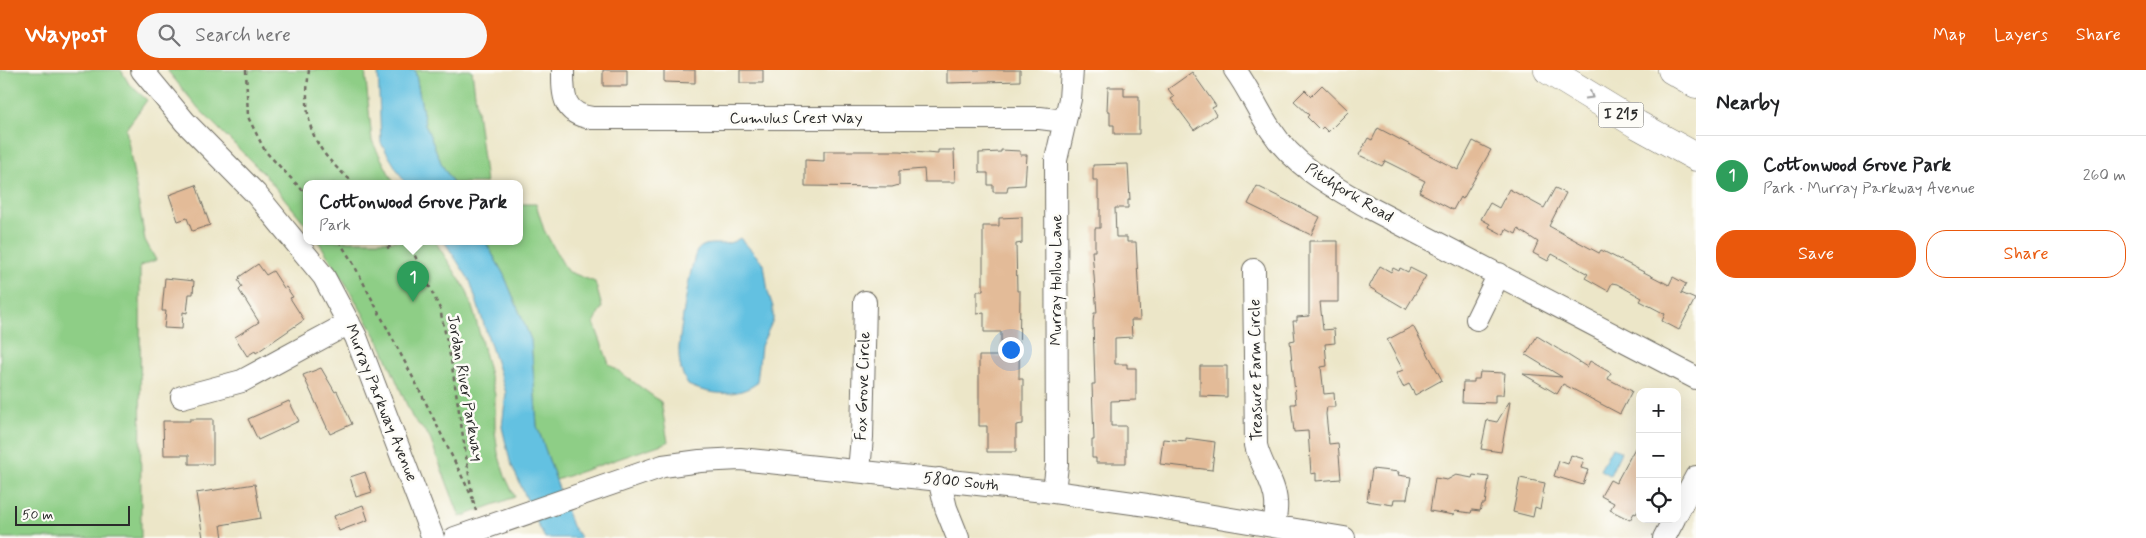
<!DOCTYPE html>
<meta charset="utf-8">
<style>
:root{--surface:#fff;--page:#f6f6f6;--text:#202124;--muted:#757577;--line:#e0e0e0;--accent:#ea580c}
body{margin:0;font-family:Mynerve,sans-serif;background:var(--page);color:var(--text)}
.controls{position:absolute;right:15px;bottom:15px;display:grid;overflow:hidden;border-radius:10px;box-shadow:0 5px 20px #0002}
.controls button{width:45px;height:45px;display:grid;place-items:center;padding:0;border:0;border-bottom:1px solid var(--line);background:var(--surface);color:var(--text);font:25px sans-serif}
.scale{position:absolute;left:15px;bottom:12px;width:115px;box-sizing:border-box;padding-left:5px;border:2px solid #2b2b2b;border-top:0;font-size:14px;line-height:18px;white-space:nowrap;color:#2b2b2b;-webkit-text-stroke:4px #fdfcf7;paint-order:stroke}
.you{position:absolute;left:1010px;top:279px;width:18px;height:18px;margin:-12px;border:4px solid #fff;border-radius:50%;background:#1a73e8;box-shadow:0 0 0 8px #1a73e833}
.badge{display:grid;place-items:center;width:32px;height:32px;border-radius:50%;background:var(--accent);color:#fff;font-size:16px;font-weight:700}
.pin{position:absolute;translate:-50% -41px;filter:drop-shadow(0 1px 2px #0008)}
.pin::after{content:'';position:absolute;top:26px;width:18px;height:15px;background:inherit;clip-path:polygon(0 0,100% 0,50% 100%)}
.popup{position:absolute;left:303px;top:110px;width:220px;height:65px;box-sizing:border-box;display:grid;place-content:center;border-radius:10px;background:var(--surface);filter:drop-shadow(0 1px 4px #0005);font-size:16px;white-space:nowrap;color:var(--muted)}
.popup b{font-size:19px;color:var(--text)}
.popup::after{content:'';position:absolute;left:50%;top:100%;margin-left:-10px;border:10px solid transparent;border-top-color:var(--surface)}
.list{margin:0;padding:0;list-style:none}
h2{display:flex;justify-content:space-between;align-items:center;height:65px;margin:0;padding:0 20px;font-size:21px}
h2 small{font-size:16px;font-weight:400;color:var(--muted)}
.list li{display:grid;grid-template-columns:32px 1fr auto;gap:15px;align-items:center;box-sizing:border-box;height:80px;padding:0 20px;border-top:1px solid var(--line)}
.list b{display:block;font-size:19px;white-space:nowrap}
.list p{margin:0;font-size:16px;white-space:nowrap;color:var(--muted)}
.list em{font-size:16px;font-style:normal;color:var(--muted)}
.actions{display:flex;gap:10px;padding:15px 20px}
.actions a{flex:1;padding:11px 0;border:1px solid var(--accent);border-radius:20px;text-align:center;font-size:18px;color:var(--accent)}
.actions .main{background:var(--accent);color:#fff}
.icon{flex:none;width:28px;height:28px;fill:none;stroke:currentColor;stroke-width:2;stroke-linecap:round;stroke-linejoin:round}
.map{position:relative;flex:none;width:1696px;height:468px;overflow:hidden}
header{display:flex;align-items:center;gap:30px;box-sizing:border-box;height:70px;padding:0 25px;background:var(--accent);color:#fff}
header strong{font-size:24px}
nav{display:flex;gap:28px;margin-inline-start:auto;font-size:18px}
.search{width:350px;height:45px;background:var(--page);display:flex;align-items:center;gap:12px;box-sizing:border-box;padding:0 18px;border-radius:28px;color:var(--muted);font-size:19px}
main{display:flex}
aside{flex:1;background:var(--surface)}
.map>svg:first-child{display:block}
</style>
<header>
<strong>Waypost</strong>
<div class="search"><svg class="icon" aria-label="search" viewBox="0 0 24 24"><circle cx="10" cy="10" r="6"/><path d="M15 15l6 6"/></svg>Search here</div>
<nav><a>Map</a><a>Layers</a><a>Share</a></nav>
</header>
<main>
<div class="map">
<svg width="1696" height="468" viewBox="0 0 1696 468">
<rect width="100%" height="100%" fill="#fdfcf7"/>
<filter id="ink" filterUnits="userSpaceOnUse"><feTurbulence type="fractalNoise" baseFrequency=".02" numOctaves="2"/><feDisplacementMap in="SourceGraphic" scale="10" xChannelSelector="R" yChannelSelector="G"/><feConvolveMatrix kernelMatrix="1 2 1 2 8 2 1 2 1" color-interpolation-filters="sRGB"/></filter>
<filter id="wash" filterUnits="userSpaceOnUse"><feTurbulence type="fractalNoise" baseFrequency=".0096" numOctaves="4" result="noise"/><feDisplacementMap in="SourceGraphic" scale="20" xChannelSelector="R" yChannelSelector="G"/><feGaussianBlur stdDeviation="1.12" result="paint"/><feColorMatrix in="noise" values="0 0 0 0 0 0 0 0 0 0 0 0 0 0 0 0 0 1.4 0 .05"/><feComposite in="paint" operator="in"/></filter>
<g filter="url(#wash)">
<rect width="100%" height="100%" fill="#ece6c8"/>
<path fill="#8ece86" stroke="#5c7c58" d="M0 0H121L129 14 147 30 126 59 145 170 156 190 140 196 141 468H0Z
M167 0H365L372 71 394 113H307V156L265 105 199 39Z
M415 0H472L486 113H453L442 95 425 54Z
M519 134H536L544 160 567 201 595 212 602 237 594 253 609 294 661 332 668 372 556 410 537 356 531 270 504 205 485 171H519Z
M318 171H435L467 221 476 250 495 325V361L498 383 505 406 515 427 460 447 429 366 412 347 381 275 346 214Z"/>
<path fill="#63c1e1" stroke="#477686" d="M378 0H415L425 54 442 95 453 113H405L381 73Z
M740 168 764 194 768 222 773 237V250L761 276 757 313C738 328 709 325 688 315 682 305 679 295 679 283 678 270 691 190 697 181 705 170 719 176 729 173 733 172 737 170 740 168Z
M444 171H485L504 205 531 270 537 356 572 456 581 468H545L539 457 510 391 502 357 506 323 470 211Z
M1612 377 1621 382 1610 405 1600 400Z"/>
<g id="blocks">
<path fill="#e3bb98" d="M603 0H627V16H603Z
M664 0H695V13L664 12Z
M740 0H763V13H740Z
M947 0H1020V11L947 13Z
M1192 2 1216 36 1212 38 1216 45 1194 60 1171 29 1174 27 1168 19Z
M1322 15 1349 41 1328 62 1323 57 1320 60 1307 47 1309 45 1294 31 1305 20 1311 26Z
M1108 17H1124V26H1139V64H1114V55H1110V41H1107Z
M1378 58 1458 100 1473 71 1491 80 1463 129 1460 127 1453 140 1419 122 1425 111 1385 91 1382 96 1359 85 1368 68 1372 70Z
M938 80H954L955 112H925L924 99 899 101V115L892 117 805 116V90L824 91V81H900L938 84Z
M1001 80 1020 81V85H1027L1025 115 1008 116 1007 122H993V115H988V103H980L979 100V83L1001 82Z
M1128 94 1130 130H1128V138H1115L1116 167H1127V172H1136L1140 250H1131L1132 267 1115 268V294H1127V298H1136V330L1111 331V356H1126V393H1096V388H1092V370H1094L1092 314H1095L1093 252 1094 243H1097L1092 181H1095V158H1100V129H1098V110H1093V95Z
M196 115 210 155 192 161 187 148 178 151 169 125Z
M1257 116 1320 147 1311 165 1248 134Z
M1555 118 1566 123 1549 156 1599 183 1601 180 1669 215 1673 207 1686 214 1681 223 1695 229 1679 260 1662 251 1665 244 1640 231 1642 228 1617 214 1612 213 1608 221 1585 208 1588 204 1552 184 1548 191 1533 183 1538 172 1518 159 1516 164 1506 159 1504 165 1489 157 1490 154 1481 149 1490 133 1499 138 1509 119 1544 138Z
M1022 147V173L1016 174 1017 221H1020L1019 309H1023V354L1016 355V382H987V356H979V286H1001V262H984V243L977 244V221H983V156H999V148Z
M1309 171H1338V232H1320L1323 260 1334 259 1335 273 1325 274 1327 296 1321 297 1324 324 1334 323 1335 337H1327L1326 344 1329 374 1338 373 1341 409 1316 411V403L1311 404 1308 361 1294 362 1291 334H1296L1290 271 1295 270 1293 251H1297V247L1309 246Z
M258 194 266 205 273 201 284 218 286 217 293 227 290 228 304 250 256 283 255 281 247 286 235 267 259 252 239 220 242 217 238 210 240 208 239 207Z
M1380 196 1391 202 1393 198 1399 201 1400 198 1408 202 1410 198 1426 206 1406 239 1369 217Z
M165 208 194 211 193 224H189L187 243 183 242 182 259 164 258 166 241H162Z
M1413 256 1442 310 1415 325 1409 314 1403 317 1396 303 1403 300 1387 270Z
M1537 266 1587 297 1590 291 1611 303 1608 309 1632 321 1620 344 1563 314 1557 324 1523 304 1562 307 1526 285Z
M1200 296H1227V327L1200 326Z
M321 298 335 322 337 321 352 354 330 364 303 305Z
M1480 302 1505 303 1503 325H1495V333L1462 332 1463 312H1474V309H1479Z
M289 331 299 351 258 370 248 349Z
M1509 332H1510L1501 382 1481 379 1487 350 1497 352Z
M190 349H213V394H189V385H164L163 351H190Z
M1186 368 1215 372 1212 400 1160 394 1163 369 1186 371Z
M1640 369V437L1636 444 1634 443 1630 450 1610 440 1614 433 1601 426 1610 410 1616 413Z
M1571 385 1584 389 1581 398 1588 400 1583 415 1554 406 1559 391 1568 394Z
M1372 399 1399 402 1398 405 1411 407 1407 429H1394L1393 435 1367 431Z
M365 402 372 422 356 427 350 407Z
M1456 405 1472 408 1473 405 1489 407 1485 434H1482L1480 441 1472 440 1471 443 1455 441 1454 445 1430 441 1435 408 1447 410Z
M1520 408 1545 413 1540 439 1535 437 1533 447 1513 442Z
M255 414 261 448 221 455 223 468H203L196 423Z
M363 435 368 450 339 461 334 446Z"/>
</g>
</g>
<g filter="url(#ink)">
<use href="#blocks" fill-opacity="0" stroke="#6f6c62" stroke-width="1"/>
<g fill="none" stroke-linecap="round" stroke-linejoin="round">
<defs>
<path id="minor" d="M142 0 185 52 256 124 324 207 356 267 433 468
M563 0C563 24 562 44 592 48H1040L1064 51
M1235 0C1249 19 1258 41 1271 60 1295 97 1334 117 1370 138L1696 308
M1254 200 1256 375C1260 395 1275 412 1276 432 1277 440 1275 448 1274 456
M1477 249 1499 204
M182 327 242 311 349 253
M859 401 862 367 865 232
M939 409 946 438 958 468
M1054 422 1057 395 1056 90 1070 29 1072 0
M1677 443 1696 407
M455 468 663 396 700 391 740 389 1054 422 1147 435 1344 468
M1664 468 1674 449"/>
<path id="highway" d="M1548 0 1638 55 1696 87
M1672 0 1696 14"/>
</defs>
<use href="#minor" stroke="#6f6c62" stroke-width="24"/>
<use href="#highway" stroke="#6f6c62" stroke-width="29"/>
<path stroke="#6f6c62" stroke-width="2.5" stroke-dasharray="4 4" stroke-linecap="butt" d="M246 0 248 47 265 81 307 125
M309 0C302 53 312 79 354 113
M339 171 353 193 421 323 473 429
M408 171 440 239 451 290 472 424
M387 178 402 171
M473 430 476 441"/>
<use href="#minor" stroke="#fff" stroke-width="22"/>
<use href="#highway" stroke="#fff" stroke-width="28"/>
</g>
<defs><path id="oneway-chevron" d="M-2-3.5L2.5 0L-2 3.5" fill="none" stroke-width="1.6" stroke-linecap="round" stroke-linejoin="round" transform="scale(1.25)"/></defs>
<use stroke="#a0a0a0" href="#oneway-chevron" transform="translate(1590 26) rotate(31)"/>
</g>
<g text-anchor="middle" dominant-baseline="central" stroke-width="5" stroke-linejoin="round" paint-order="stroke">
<rect fill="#fdfcf7" stroke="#6a6a68" stroke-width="1" x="1598.5" y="32.5" width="45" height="25" rx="4"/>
<g font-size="15" font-weight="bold" fill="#2b2b2b">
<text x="1621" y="45">I 215</text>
</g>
<g font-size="16" fill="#2b2b2b" stroke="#fdfcf7">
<text x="796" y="48">Cumulus Crest Way</text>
<text transform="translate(1349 123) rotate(31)">Pitchfork Road</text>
<text transform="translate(1056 210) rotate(-90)">Murray Hollow Lane</text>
<text transform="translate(1256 300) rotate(-91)">Treasure Farm Circle</text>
<text transform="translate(863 316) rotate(-88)">Fox Grove Circle</text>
<text transform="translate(465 318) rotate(80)">Jordan River Parkway</text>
<text transform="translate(381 333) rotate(68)">Murray Parkway Avenue</text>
<text transform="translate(961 412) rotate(6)">5800 South</text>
</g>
</g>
</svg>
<div class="controls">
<button>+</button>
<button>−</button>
<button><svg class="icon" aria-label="locate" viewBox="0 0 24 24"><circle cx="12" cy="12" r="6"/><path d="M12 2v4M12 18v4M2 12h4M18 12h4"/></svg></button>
</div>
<div class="scale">50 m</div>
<div class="you"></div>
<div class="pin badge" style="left:413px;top:232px;background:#2e9e5b">1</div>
<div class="popup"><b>Cottonwood Grove Park</b>Park</div>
</div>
<aside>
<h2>Nearby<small></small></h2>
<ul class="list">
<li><span class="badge" style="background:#2e9e5b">1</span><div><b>Cottonwood Grove Park</b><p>Park · Murray Parkway Avenue</p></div><em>260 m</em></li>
</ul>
<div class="actions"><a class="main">Save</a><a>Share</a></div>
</aside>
</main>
